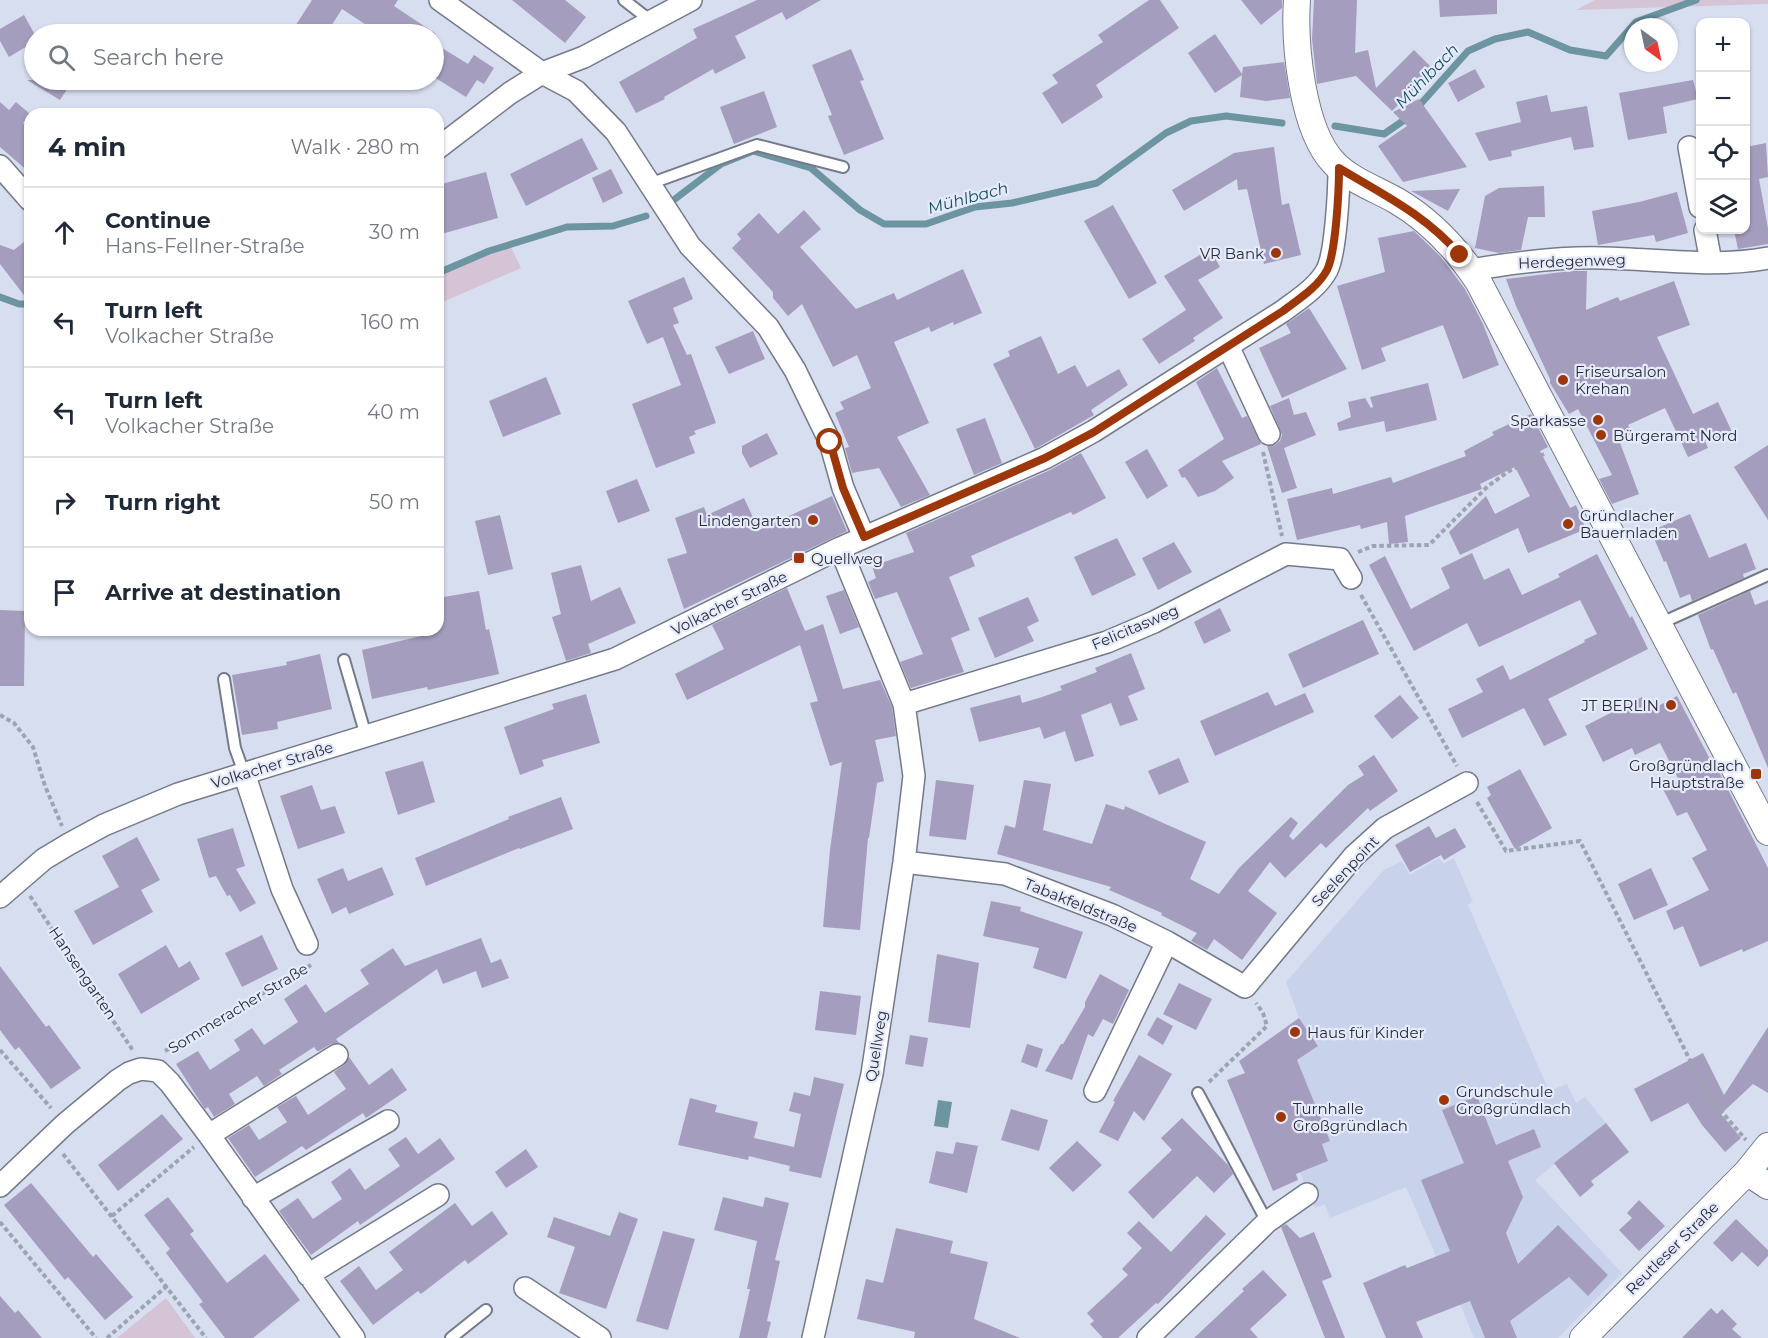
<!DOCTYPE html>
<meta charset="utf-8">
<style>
:root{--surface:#fff;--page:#f2f2f3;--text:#1f2937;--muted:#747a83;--line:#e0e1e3}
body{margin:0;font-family:Montserrat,sans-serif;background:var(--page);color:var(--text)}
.controls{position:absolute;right:18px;top:18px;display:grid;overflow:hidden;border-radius:12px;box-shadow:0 2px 4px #0004}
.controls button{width:54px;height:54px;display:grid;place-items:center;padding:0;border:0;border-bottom:2px solid var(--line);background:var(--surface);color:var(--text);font:30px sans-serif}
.compass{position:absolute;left:1624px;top:18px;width:54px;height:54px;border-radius:50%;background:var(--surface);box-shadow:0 2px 4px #0004;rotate:147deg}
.stop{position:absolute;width:18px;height:18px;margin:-14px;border:4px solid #9d3709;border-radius:50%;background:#fff}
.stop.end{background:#9d3709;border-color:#fff;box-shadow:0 2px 6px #0008}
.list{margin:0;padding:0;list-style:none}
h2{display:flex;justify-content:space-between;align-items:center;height:78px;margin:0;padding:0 24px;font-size:26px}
h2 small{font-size:20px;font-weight:400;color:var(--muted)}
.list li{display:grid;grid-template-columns:39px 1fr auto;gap:18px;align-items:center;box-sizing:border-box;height:90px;padding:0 24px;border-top:2px solid var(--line)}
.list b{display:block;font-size:22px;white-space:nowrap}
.list p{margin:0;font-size:20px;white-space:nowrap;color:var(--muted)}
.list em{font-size:20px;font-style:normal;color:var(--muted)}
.icon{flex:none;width:33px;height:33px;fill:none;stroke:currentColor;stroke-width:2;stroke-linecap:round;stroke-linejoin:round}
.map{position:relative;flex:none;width:1768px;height:1338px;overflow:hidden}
.search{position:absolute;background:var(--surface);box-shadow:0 2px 4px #0004;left:24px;top:24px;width:420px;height:66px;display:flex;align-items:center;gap:15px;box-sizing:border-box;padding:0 21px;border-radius:33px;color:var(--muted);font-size:22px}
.panel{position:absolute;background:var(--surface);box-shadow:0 2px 4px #0004;left:24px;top:108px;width:420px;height:528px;border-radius:18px}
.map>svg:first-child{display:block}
</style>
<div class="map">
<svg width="1768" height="1338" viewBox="0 0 1768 1338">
<rect width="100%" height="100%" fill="#d7def0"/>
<path fill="#c9d2eb" d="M1439 858 1443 864 1454 858 1473 902 1468 905 1549 1091 1567 1084 1576 1103 1585 1097 1606 1123 1535 1180 1622 1273 1558 1338H1474L1446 1270 1441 1268 1406 1187 1330 1218 1325 1204 1315 1208 1300 1173 1328 1161 1322 1144 1330 1141 1294 1053 1312 1050 1318 1045 1299 1018 1286 982 1384 870 1402 861 1410 875Z"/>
<path fill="#d4c4d6" d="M1595 0H1768V4L1576 10Z
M509 243 521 268 438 304V272Z
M166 1298 195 1338H117Z"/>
<path fill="#6c95a1" d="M938 1100 952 1102 948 1128 934 1126Z"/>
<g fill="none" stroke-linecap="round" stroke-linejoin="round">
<path stroke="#6c95a1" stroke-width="7" d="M1417 108 1468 51 1495 39 1528 32 1570 50 1606 56 1636 22 1696 0
M1335 126 1384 134 1410 116
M675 199 721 164 753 151 811 168 860 210 884 224H926L975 207 1012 203 1097 183 1166 133 1191 121 1226 116 1282 123
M438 273 489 251 567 227 613 226 646 216
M0 297 19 304H30"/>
</g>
<path fill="#a59dbd" d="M312 0H398L394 6 436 34H380L342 9 326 34H290Z
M512 0H565L586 17 565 43Z
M757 0H821L786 20 782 12 735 36 746 58 715 74 713 69 664 97 665 99 636 113 619 82 697 38 693 29Z
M1149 0H1160L1179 28 1096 85 1103 97 1062 124 1042 93 1058 83 1052 75 1103 42 1098 35Z
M1241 0H1282V8L1261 25Z
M1314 0H1357L1355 53 1368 50 1376 88 1414 50 1434 70 1392 111 1356 76 1317 84 1312 39Z
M1439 0H1497V14L1440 17Z
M24 15 34 33V42L9 57 0 41V29Z
M1215 34 1242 74 1243 67 1284 62 1290 98 1266 101 1240 97 1242 75 1215 93 1188 53Z
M434 43 468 64 474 55 494 68 484 84 477 80 466 97 434 77Z
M851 49 864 80 860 81 884 139 844 155 828 116 832 115 812 65Z
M1475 69 1485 87 1458 102 1448 83Z
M27 80H73L60 100Z
M1693 80 1698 99 1663 107 1667 133 1628 140 1619 93Z
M764 91 777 127 734 144 720 107Z
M1547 95 1551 112 1587 106 1594 147 1574 150 1571 137 1511 151 1512 156 1489 161 1475 133 1521 122 1516 102Z
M1419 99 1467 167 1403 182 1378 146 1407 126 1393 112Z
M0 102 9 110 16 102 30 114 23 123 30 129V173L0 147Z
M582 138 598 169 526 206 510 174Z
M1766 143 1768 177 1759 179 1768 228V244L1738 249 1734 230H1746V147Z
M1274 147 1282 205 1289 203 1301 255 1264 264 1247 189 1238 190 1237 179 1184 211 1172 190 1234 153Z
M611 169 623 193 603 203 592 178Z
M486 172 498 218 438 235V185Z
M1544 186 1545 217H1528L1521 250 1499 253 1475 248 1485 196 1499 188Z
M1460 189 1448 211 1411 191Z
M1677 192 1688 233 1656 242 1654 235 1598 245 1592 211 1639 202Z
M1113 205 1157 283 1129 299 1084 221Z
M804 210 821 229 800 247 856 309 894 293 897 300 963 269 982 313 954 325 953 322 931 332 929 327 894 342 929 423 897 437 930 495 901 507 879 468 852 473 845 448 849 447 835 413 844 409 840 402 871 388 857 355 833 367 802 304 788 316 773 298V292L732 248 741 239 737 234 759 213 778 234Z
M1414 231 1440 256 1465 289 1483 324 1499 365 1463 379 1443 325 1381 348 1386 361 1362 370 1337 286 1385 272 1378 238Z
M30 237V303L0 264V245L14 250Z
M1210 249 1220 267 1198 280 1223 318 1193 338 1195 341 1159 364 1142 339 1186 310 1164 276Z
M1571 271H1587L1586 310 1618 297 1620 301 1674 281 1690 325 1657 337 1693 414 1718 402 1734 436 1718 443 1714 436 1705 441 1708 448 1688 457 1665 408 1628 425 1632 433 1619 440 1639 494 1612 504 1599 479 1612 475 1578 409 1569 414 1550 383V379L1516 306 1506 279Z
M684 277 693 299 673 308 679 323 673 325 687 355 691 354 716 423 694 431 696 434 689 437 695 453 656 468 632 404 681 385 663 337 647 344 628 301Z
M1309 308 1347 369 1282 398 1259 348 1291 333 1286 324Z
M753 331 765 359 729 374 715 347Z
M1041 336 1058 374 1075 365 1087 387 1119 369 1128 385 1091 410 1094 415 1035 449 993 364 1010 356 1008 351Z
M1217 368 1242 418 1247 416 1261 444 1222 461 1234 478 1215 491 1198 497 1185 477 1182 478 1178 470 1224 439 1196 382Z
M546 377 561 414 503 437 489 401Z
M1428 383 1437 420 1386 432 1384 421 1339 431 1337 423 1351 417 1348 402 1365 398 1371 408 1373 407 1370 397Z
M1289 398 1294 415 1306 412 1316 435 1284 448 1297 488 1282 493 1267 446 1275 445 1280 441 1282 435 1270 406Z
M1531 414 1548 447 1540 451 1570 508 1576 505 1586 529 1528 553 1518 528 1460 555 1449 532 1486 496 1495 514 1530 496 1515 467 1480 484 1482 489 1405 516 1408 542 1389 544 1387 522 1361 529 1360 525 1297 540 1287 499 1332 488 1333 494 1391 477 1393 483 1466 456 1464 451 1494 435 1492 432Z
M985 418 1002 463 974 475 956 429Z
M767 433 778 454 750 468 742 453V446Z
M1768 445V520L1734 467Z
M1147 449 1168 486 1147 499 1125 462Z
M1081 453 1106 498 1073 515 1071 512 971 556 975 566 949 577 970 630 951 638 964 672 911 688 900 662 923 654 897 592 875 599 868 582 876 578 872 566 914 552 906 533 1050 470Z
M637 479 650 511 618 523 606 491Z
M832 496 847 531 684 609 667 559 687 553 675 518 704 507 707 515 744 498 759 530Z
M1690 514 1709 558 1746 543 1756 569 1743 574 1744 578 1692 601 1690 594 1680 598 1666 561 1664 562 1651 531Z
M500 515 513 569 488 575 475 521Z
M1117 538 1136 575 1092 596 1074 557Z
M1174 542 1192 572 1158 590 1142 558Z
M1472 553 1484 580 1509 568 1522 595 1560 577 1558 574 1597 554 1630 618 1632 616 1648 649 1548 699 1567 735 1544 746 1524 708 1462 738 1448 709 1483 692 1476 679 1503 665 1510 680 1585 642 1584 640 1597 634 1580 600 1479 647 1467 623 1414 651 1369 565 1385 556 1411 609 1450 588 1441 568Z
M581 565 591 601 620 587 636 623 588 644 591 653 566 661 552 617 561 614 551 573Z
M787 588 805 631 823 624 843 689 880 680 892 707 896 736 875 740 884 781 877 783 869 838H868L860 930 823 927 830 850 842 762 830 766 810 703 818 701 800 645 687 700 675 674 724 649 712 625Z
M844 590 859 627 840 634 826 596Z
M479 591 486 630 489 629 499 674 428 690 427 687 372 699 362 650 438 632V598Z
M1750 591 1755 605 1768 600V768L1736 692 1733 694 1713 649 1711 650 1698 615Z
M1028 597 1039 621 1027 627 1034 641 995 658 978 618Z
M1220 608 1231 631 1204 644 1194 622Z
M0 610 25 611 24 686H0Z
M1363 620 1379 654 1303 688 1288 654Z
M1131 653 1145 689 1128 696 1138 720 1120 726 1111 703 1081 715 1094 756 1075 762 1065 731 1044 739 1040 727 979 742 970 708 1020 695 1022 703 1042 697 1062 690 1060 686 1097 672 1095 668Z
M320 654 332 709 277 722 278 729 242 735 232 675 287 665 286 662Z
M1268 692 1275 706 1305 693 1314 712 1215 756 1200 721Z
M586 694 600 743 542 760 544 766 520 775 504 727 554 709 552 704Z
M1400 695 1419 718 1392 739 1374 716Z
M1677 696 1712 763 1714 762 1768 868V941L1743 952 1742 949 1700 967 1683 926 1674 930 1666 911 1709 890 1692 858 1707 850 1687 812 1677 816 1663 789 1679 780 1660 743 1635 755 1632 748 1603 762 1585 726 1642 697 1649 711Z
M1374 755 1398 791 1370 811 1368 808 1326 848 1321 843 1285 878 1270 862 1248 891 1277 913 1242 960 1214 939 1207 950 1191 941 1197 933 1161 915 1162 913 1109 890 1111 887 997 854 1005 825 1015 828 1024 780 1051 784 1043 830 1092 844 1106 804 1124 810 1125 806 1206 842 1190 879 1219 894 1239 868 1291 817 1298 823 1289 836 1293 840 1348 785 1364 775 1358 766Z
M1179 758 1189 782 1159 795 1148 771Z
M423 761 435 802 398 815 385 772Z
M1520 769 1552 828 1515 849 1487 798 1491 795 1487 787Z
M936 780 974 785 966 840 929 836Z
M312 785 321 810 335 806 345 833 298 849 280 796Z
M561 797 573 829 520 849 519 848 426 886 415 858 509 819 508 817Z
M1429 826 1436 838 1455 828 1466 847 1444 860 1441 855 1410 872 1395 845Z
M233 828 245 866 236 869 256 903 240 912 230 895 227 896 216 876 209 878 197 839Z
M137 837 160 880 141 890 153 912 93 945 74 911 119 887 102 856Z
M382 867 394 895 349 914 346 907 332 914 317 879 343 868 348 881Z
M1651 868 1668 905 1634 920 1618 884Z
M991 901 1021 907 1020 911 1083 932 1066 979 1033 968 1039 948 983 936Z
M262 935 278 969 242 987 225 953Z
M481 938 491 963 501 959 509 978 482 988 476 971 443 984 437 969 336 1039 339 1043 331 1044 319 1051H317L314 1047 279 1070 282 1074 264 1086 257 1076 229 1094 235 1104 214 1117 208 1107 205 1109 201 1103 176 1064 198 1051 210 1070 240 1050 234 1040 252 1028 264 1045 298 1022 284 999 306 984 325 1013 369 984 360 970 393 948 405 966Z
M166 945 179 968 190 961 200 979 141 1014 118 974Z
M937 954 979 963 970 1028 928 1022Z
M0 966 46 1027 49 1025 81 1068 51 1089 19 1047 15 1050 0 1030Z
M1100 974 1129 990 1113 1024 1103 1019 1093 1037 1088 1034 1072 1080 1045 1071 1061 1044H1063L1085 1007V1002Z
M1179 983 1212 999 1196 1030 1163 1014Z
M820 991 861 996 856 1035 815 1030Z
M1157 1017 1173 1026 1163 1045 1147 1035Z
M1299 1018 1318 1046 1297 1060 1330 1141 1322 1144 1328 1161 1296 1174 1298 1180 1273 1191 1227 1080 1245 1073 1239 1061Z
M1768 1027V1093L1753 1084 1721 1114 1741 1138 1725 1152 1702 1125 1688 1103 1651 1122 1634 1089 1703 1053 1724 1095Z
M910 1035 928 1038 923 1067 905 1064Z
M1027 1044 1043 1049 1037 1068 1021 1062Z
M1139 1055 1172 1074 1144 1121 1134 1111 1118 1141 1099 1132 1115 1102 1113 1101Z
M349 1057 369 1085 392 1068 407 1090 366 1118 363 1113 306 1150 302 1146 255 1177 228 1138 249 1125 259 1140 287 1122 277 1107 296 1096 308 1115 346 1089 334 1072 344 1065Z
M814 1077 844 1084 821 1178 789 1171 790 1166 749 1156 748 1160 678 1145 690 1098 717 1105 715 1112 758 1122 754 1138 794 1147 801 1114 789 1111 794 1092 810 1096Z
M1477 1096 1496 1145 1534 1129 1541 1147 1508 1161 1523 1197 1506 1233 1518 1264 1558 1225 1608 1275 1588 1296 1569 1277 1510 1321 1517 1338H1485L1470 1301 1416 1322 1423 1338H1386L1363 1283 1405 1265 1407 1268 1450 1251 1421 1180 1464 1163 1442 1110Z
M1011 1109 1048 1120 1039 1151 1001 1140Z
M162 1114 183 1139 118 1191 98 1165Z
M1182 1118 1229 1166 1233 1174 1214 1193 1197 1176 1153 1219 1128 1192 1172 1150 1161 1138Z
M1606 1123 1629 1152 1591 1181 1594 1185 1580 1197 1554 1163Z
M406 1137 418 1154 440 1138 455 1159 360 1225 358 1221 311 1255 279 1211 298 1198 313 1219 342 1199 331 1182 350 1168 365 1190 400 1166 388 1149Z
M1077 1141 1102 1165 1073 1192 1049 1168Z
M956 1142 978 1146 967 1193 929 1183 936 1151 953 1154Z
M526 1149 538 1167 506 1188 495 1172Z
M31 1183 93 1257 96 1254 133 1297 105 1320 68 1277 65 1280 4 1205Z
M168 1197 194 1231 190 1234 227 1283 265 1254 300 1300 253 1338H225L199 1304 203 1302 166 1253 170 1249 144 1215Z
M723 1197 763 1207 765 1197 789 1203 775 1260 780 1261 767 1321 771 1322 767 1338H739L750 1289H747L757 1241 714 1230Z
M1639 1200 1665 1226 1639 1251 1619 1230 1632 1218 1627 1213Z
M455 1203 472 1226 492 1211 508 1234 468 1264 465 1260 421 1294 418 1291 373 1325 340 1281 359 1266 376 1290 403 1270 389 1252Z
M619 1212 638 1219 606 1309 559 1293 575 1247 547 1237 554 1217 610 1236Z
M1206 1215 1226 1234 1158 1304 1156 1303 1118 1338H1103L1090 1324 1094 1321 1087 1313 1128 1275 1122 1269 1142 1248 1127 1233 1139 1221 1171 1252Z
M1736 1219 1768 1250V1256L1758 1267 1742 1252 1732 1262 1713 1243Z
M1286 1224 1300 1238 1314 1232 1332 1277 1322 1281 1345 1338H1325L1281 1227Z
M896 1228 953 1241 950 1253 988 1262 974 1319 1020 1338H914L915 1332 857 1319 866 1279 883 1283Z
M663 1231 695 1239 668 1330 636 1321Z
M1263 1270 1287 1295 1250 1329 1258 1338H1194L1244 1291 1242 1289Z
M0 1296 15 1313 18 1310 42 1338H0Z
M1711 1308 1717 1314 1722 1309 1737 1324 1732 1329 1742 1338H1682Z"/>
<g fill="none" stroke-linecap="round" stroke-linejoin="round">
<defs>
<path id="service" d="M624 0 651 21
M649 184 757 145 843 167
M1659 624 1768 575
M344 660 366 736
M224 679 235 748 244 773
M1198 1093 1267 1222
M451 1338 486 1310"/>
<path id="minor" d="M440 0 542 73 576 91 616 132 690 246 768 327 795 370 830 442 843 488 864 537
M1689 147 1700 207
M438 148 510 93 542 73 584 57 691 0
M0 166 30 200
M1705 230 1711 262
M1471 270C1511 263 1562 257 1603 258 1657 259 1714 268 1768 258
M1228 346 1269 434
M904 704 1107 642 1154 622 1286 554 1340 559 1351 578
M244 773 282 889 307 944
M904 862 1005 874 1112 915 1167 942 1245 987 1354 856 1385 828 1467 783
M0 897 44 859 69 844 104 825 178 794 615 659 840 548 1045 458 1094 431 1283 311C1299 299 1318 287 1327 270 1336 252 1339 189 1339 168
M1095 1091 1167 942
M209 1135 337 1055
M0 1186 65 1124 118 1080 129 1073 141 1069 158 1071 170 1083 209 1135 354 1338
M253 1198 388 1121
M308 1275 438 1195
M525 1288 600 1338
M813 1338 872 1074 904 862 914 776 904 704 840 548
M1148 1338 1267 1222 1307 1194"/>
<path id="tertiary" d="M1297 0C1294 44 1302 130 1334 163 1350 180 1376 189 1397 201 1431 221 1456 248 1478 281L1768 832
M1747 1172 1768 1186
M1583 1338 1747 1172 1768 1146"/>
</defs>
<use href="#service" stroke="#757a8b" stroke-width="14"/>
<use href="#minor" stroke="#757a8b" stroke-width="24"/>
<use href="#tertiary" stroke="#757a8b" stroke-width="28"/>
<path stroke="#9ea3b2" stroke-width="4" stroke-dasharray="4.5 3" stroke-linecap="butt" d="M1263 452 1282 536
M1358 552 1373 546 1429 545 1488 486 1509 471 1544 454
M1361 595 1457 766
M0 715 14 723 33 747 45 786 62 826
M1477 802 1506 851 1580 841 1708 1096 1746 1140
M30 896 134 1052
M0 1050 51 1108
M165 1051 311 965
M1209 1082 1267 1026 1263 1013 1256 1003
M63 1154 206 1338
M112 1216 194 1147
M0 1222 96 1338
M107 1338 167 1286"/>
<use href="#service" stroke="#fff" stroke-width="10"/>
<use href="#minor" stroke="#fff" stroke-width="21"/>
<use href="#tertiary" stroke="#fff" stroke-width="26"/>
</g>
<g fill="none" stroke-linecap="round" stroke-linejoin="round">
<path stroke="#9d3709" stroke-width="8" d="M830 442 843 488 864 537 1045 458 1094 432 1283 311C1299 299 1318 287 1327 270 1336 252 1339 189 1339 168 1382 194 1426 215 1460 255"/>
</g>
<g fill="#9d3709" stroke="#e5ebfd" stroke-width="2">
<circle cx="1276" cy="253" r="6"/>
<circle cx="1563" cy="380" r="6"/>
<circle cx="1598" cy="420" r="6"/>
<circle cx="1601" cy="435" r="6"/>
<circle cx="813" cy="520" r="6"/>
<circle cx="1568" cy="524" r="6"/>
<rect x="793" y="552" width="12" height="12" rx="3"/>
<circle cx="1671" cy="705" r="6"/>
<rect x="1750" y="768" width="12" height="12" rx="3"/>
<circle cx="1295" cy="1032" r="6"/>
<circle cx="1444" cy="1100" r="6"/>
<circle cx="1281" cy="1117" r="6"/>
</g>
<g text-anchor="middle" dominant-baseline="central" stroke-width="4.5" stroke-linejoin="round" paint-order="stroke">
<g font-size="15" fill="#2b2d34" stroke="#e5ebfd" text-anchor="start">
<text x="1264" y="253" text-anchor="end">VR Bank</text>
<text x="1575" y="371">Friseursalon<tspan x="1575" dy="17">Krehan</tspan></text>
<text x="1586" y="420" text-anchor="end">Sparkasse</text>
<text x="1613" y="435">Bürgeramt Nord</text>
<text x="1580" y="515">Gründlacher<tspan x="1580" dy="17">Bauernladen</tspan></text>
<text x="801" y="520" text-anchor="end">Lindengarten</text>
<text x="811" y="558">Quellweg</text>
<text x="1659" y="705" text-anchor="end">JT BERLIN</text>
<text x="1744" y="765" text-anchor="end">Großgründlach<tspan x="1744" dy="17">Hauptstraße</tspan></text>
<text x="1307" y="1032">Haus für Kinder</text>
<text x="1456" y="1091">Grundschule<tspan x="1456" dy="17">Großgründlach</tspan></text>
<text x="1293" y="1108">Turnhalle<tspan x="1293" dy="17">Großgründlach</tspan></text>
</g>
<g font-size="15" fill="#2b2d34" stroke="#e5ebfd">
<text transform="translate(1572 261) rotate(-2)">Herdegenweg</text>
<text transform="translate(729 603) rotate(-26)">Volkacher Straße</text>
<text transform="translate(1135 627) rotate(-23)">Felicitasweg</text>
<text transform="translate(272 765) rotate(-17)">Volkacher Straße</text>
<text transform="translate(1345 871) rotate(-47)">Seelenpoint</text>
<text transform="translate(1081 905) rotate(22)">Tabakfeldstraße</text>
<text transform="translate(83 973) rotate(56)">Hansengarten</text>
<text transform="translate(238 1008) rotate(-31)">Sommeracher Straße</text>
<text transform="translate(876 1046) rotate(-81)">Quellweg</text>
<text transform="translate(1672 1248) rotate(-45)">Reutleser Straße</text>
</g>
<g font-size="16" font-style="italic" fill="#154f5e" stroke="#e5ebfd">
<text transform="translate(1427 76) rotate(-46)">Mühlbach</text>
<text transform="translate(968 198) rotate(-15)">Mühlbach</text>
</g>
</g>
</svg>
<div class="controls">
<button>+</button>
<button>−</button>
<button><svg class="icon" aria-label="locate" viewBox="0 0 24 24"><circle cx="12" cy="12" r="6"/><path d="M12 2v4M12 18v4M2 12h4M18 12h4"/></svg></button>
<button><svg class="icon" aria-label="layers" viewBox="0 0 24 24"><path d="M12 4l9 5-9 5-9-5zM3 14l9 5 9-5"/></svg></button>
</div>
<svg class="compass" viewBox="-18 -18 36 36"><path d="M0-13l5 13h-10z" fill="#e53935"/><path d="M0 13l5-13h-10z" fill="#747a83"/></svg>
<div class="stop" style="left:830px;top:442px"></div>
<div class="stop end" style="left:1460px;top:255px"></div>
<div class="search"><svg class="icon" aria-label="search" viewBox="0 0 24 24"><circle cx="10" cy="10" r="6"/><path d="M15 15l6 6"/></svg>Search here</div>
<section class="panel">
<h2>4 min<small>Walk · 280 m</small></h2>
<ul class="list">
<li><svg class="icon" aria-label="ahead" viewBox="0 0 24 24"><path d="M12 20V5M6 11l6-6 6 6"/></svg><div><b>Continue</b><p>Hans-Fellner-Straße</p></div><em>30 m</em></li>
<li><svg class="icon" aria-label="left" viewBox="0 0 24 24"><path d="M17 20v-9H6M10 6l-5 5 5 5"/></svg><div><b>Turn left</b><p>Volkacher Straße</p></div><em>160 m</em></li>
<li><svg class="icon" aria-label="left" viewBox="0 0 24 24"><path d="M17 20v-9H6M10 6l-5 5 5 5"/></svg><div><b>Turn left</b><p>Volkacher Straße</p></div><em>40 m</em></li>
<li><svg class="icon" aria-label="right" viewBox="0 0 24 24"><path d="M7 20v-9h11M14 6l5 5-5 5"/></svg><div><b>Turn right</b></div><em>50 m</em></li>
<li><svg class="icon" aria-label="arrive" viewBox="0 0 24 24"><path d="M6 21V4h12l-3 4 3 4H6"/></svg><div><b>Arrive at destination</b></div></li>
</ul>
</section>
</div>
